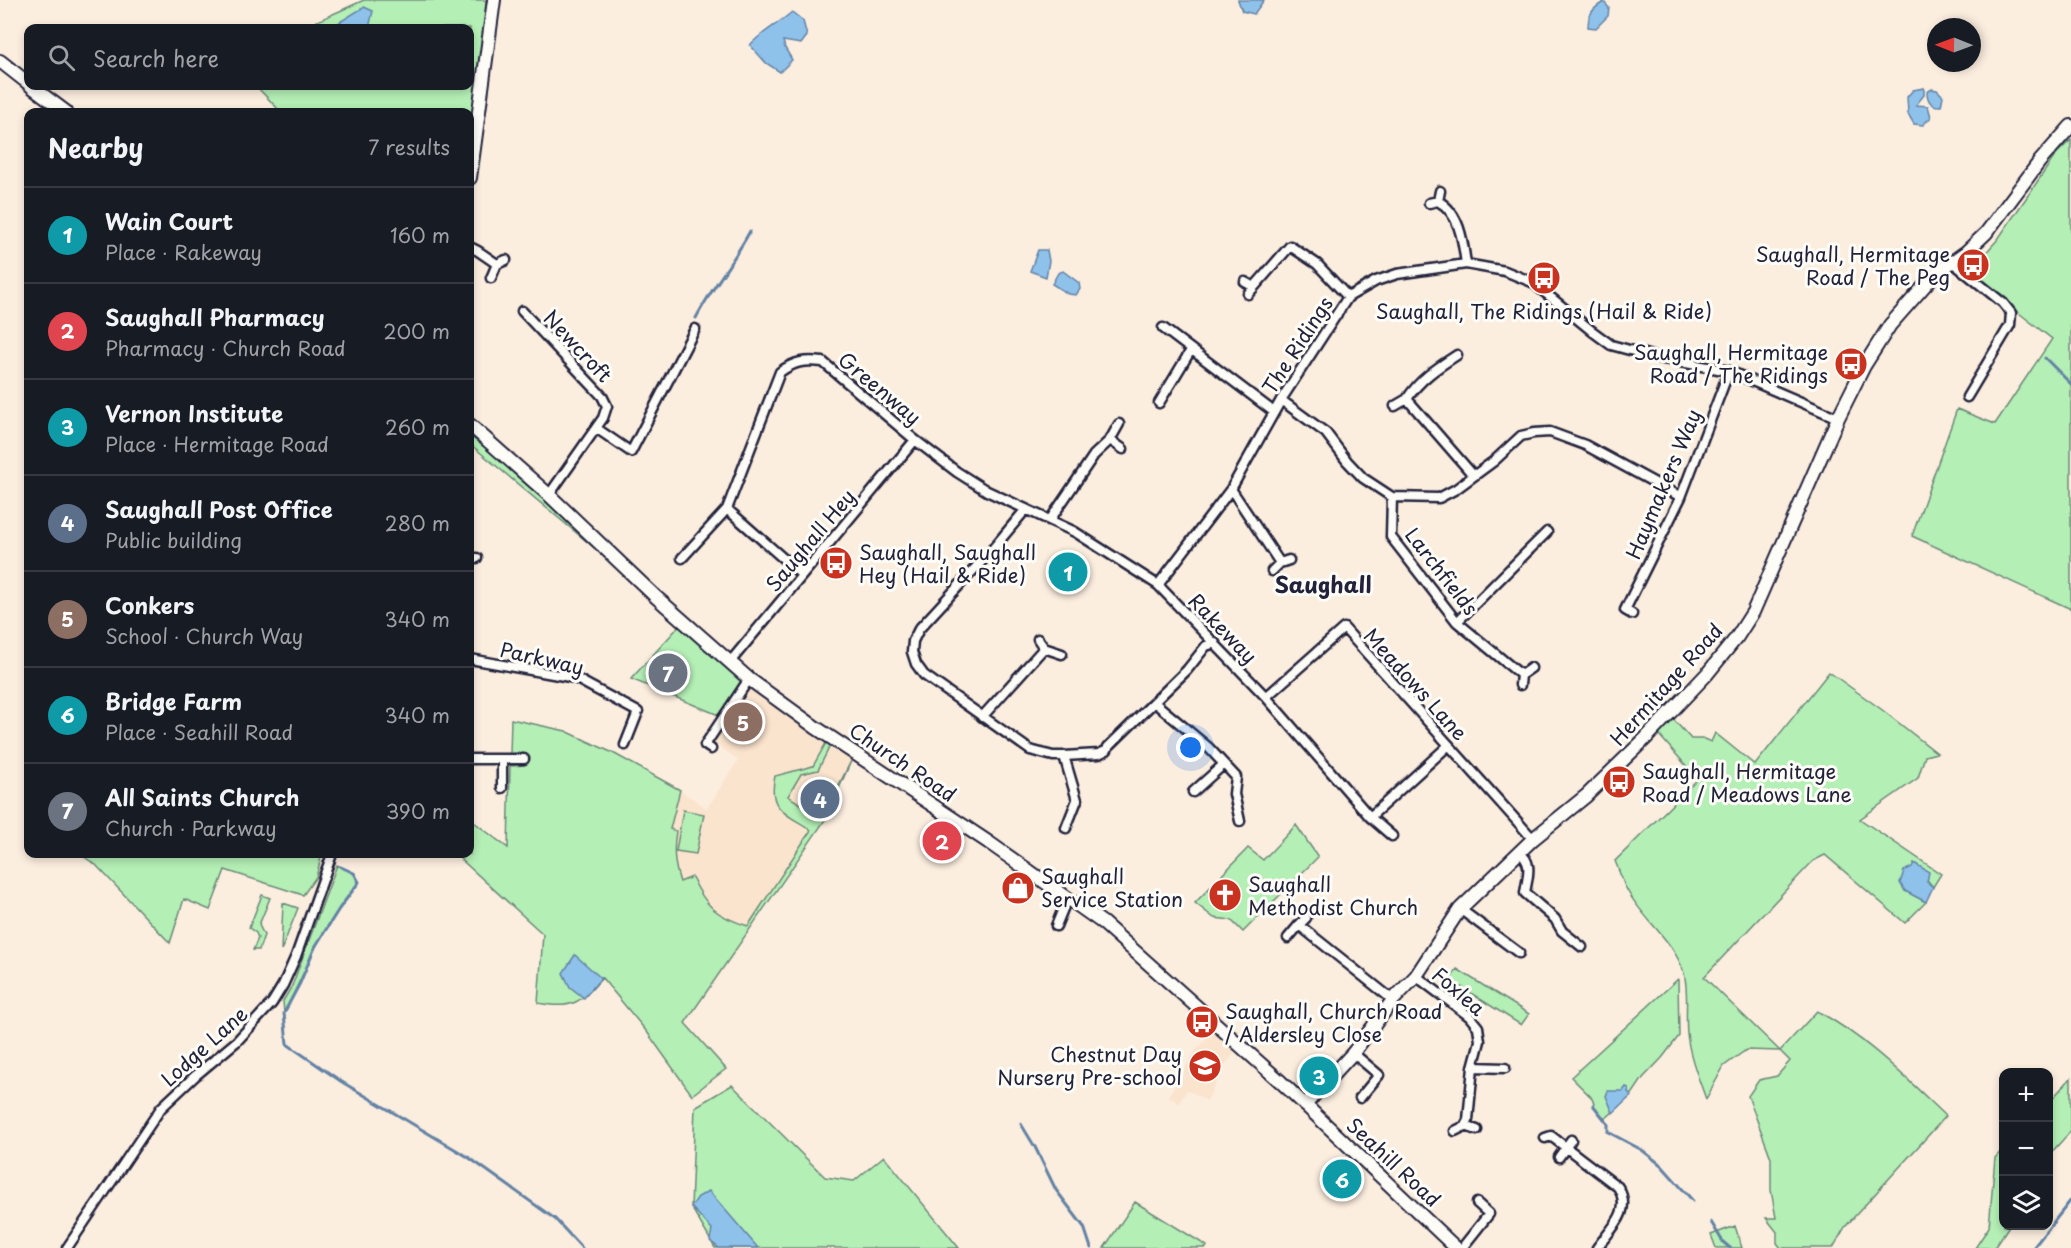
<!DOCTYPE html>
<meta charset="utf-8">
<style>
:root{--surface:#171b24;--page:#242831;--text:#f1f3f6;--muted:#9ea1a6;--line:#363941;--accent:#2563eb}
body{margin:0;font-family:"Playpen Sans",sans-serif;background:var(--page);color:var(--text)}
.controls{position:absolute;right:18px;bottom:18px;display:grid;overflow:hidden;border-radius:12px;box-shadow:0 3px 9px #0003}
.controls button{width:54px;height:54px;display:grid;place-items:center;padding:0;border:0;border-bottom:2px solid var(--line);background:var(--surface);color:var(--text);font:30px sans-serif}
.compass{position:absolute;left:1927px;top:18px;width:54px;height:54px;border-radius:50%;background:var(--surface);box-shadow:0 3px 9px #0003;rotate:271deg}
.you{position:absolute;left:1191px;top:748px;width:21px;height:21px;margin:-15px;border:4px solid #fff;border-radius:50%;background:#1a73e8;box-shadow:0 0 0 9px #1a73e833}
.badge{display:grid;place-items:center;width:39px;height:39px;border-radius:50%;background:var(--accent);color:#fff;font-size:20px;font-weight:700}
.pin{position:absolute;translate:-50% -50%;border:3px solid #fff;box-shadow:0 2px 6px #0006}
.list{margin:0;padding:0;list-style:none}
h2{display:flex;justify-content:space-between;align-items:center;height:78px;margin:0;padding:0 24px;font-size:26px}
h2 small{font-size:20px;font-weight:400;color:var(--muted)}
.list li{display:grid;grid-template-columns:39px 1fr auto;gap:18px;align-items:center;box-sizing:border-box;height:96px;padding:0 24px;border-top:2px solid var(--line)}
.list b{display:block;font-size:22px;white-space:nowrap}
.list p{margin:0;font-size:20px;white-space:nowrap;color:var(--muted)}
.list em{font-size:20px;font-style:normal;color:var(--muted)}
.icon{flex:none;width:33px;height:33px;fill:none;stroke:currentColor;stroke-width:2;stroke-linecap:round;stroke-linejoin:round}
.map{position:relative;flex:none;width:2071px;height:1248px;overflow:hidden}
.search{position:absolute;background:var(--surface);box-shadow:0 3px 9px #0003;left:24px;top:24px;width:450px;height:66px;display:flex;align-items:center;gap:15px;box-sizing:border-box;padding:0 21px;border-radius:12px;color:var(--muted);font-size:22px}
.panel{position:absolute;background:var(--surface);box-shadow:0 3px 9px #0003;left:24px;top:108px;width:450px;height:750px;border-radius:12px}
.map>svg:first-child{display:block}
</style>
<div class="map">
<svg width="2071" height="1248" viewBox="0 0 2071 1248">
<rect width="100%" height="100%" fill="#fceedf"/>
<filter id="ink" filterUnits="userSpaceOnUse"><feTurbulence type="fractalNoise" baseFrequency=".0167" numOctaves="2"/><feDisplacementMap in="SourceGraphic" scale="12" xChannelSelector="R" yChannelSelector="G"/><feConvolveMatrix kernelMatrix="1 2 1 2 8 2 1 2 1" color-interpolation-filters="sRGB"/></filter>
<g filter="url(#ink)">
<path fill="#fbe4ce" d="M749 686 852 759 825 820 715 982 625 760 680 790 707 808 738 760 714 743Z
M1213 1032 1235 1052 1223 1068 1207 1101 1187 1090 1179 1104 1168 1096 1196 1050Z"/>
<path fill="#b4efb5" stroke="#6b8878" stroke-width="1.5" d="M364 0H486L483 48 470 150V112H281L256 86H470V28H302Z
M2071 140V609L1912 536 1957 409 1995 424 2052 339 1968 273 1998 239 2057 153Z
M470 437 489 448 591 540 592 546 470 444Z
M681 624 744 680 721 716 631 679Z
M1829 672 1881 709 1937 753 1925 756 1918 778 1860 819 1941 874 1933 887 1914 864 1905 891 1926 902 1905 923 1825 855 1813 861 1704 977 1780 1051 1817 1011C1866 1037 1906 1078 1946 1116L1845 1227 1833 1248H1781L1777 1243V1232L1766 1218H1776L1771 1190V1158L1748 1096 1759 1080 1777 1076 1790 1061 1780 1051 1746 1050 1724 1066 1706 1099C1698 1077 1689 1055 1687 1033 1685 1013 1689 993 1684 973 1674 940 1643 920 1627 890 1622 881 1619 870 1615 861L1698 779 1659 735 1673 719 1691 739H1704L1711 742 1715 733 1755 765Z
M511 719 566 731 613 753 680 790 670 829 676 831C673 850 674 864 680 882L692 877C706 907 716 916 748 926L811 830C786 813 767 810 775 776L813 766 826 743 831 744 818 770 801 774 788 796 822 818 852 759 825 820 685 1023 726 1069 692 1095 647 1032 602 978C580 1003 572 1010 538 1003L543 934 455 854H470V819L508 848 510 766 524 765V754H510Z
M683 810 704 814 696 854 676 851Z
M1296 825 1318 857 1243 932 1231 920 1214 918 1195 903 1248 848 1263 860Z
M80 854H322L316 877 303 895 225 870 210 910 184 899 170 943 96 865Z
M337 865 354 873 359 882C343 903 326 925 315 949 304 971 295 992 284 1013L283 1001 292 986Z
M262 895 270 898 259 925 264 935 259 950H253L258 938 256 933 249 928Z
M283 903 298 908 281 951Z
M1457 969 1529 1014 1521 1025 1450 980Z
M1678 979 1679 1036 1662 1058 1643 1078 1631 1096 1605 1119 1593 1105 1594 1103 1591 1097 1571 1077Z
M2071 1078V1131L2049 1155V1102Z
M732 1085 825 1177 854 1181 884 1156 959 1248H715L691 1207 695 1107Z
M2003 1149 2004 1226H2009L1994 1248H1975L1989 1227 1995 1158Z
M1135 1202 1207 1246 1206 1248H1104Z
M1735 1226 1742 1248H1716L1711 1235Z"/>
<path fill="#8ec2eb" stroke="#6382a5" stroke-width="1.5" d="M1238 0H1264L1254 14 1242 11Z
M1604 2 1609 8 1608 16 1596 28 1588 27C1588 14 1593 8 1604 2Z
M364 7 373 11 369 28H330Z
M792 12 803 21 807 36 801 44 783 41 785 48 792 60 780 72 766 63 750 45C762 32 778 24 792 12Z
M1924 88V95L1916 105 1928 106 1931 117 1923 125 1914 124 1908 114 1907 97 1913 90Z
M1932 89 1937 90 1943 96 1941 106C1932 107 1927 101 1927 92Z
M1038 250H1047L1049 261 1046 277 1030 271Z
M1063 271 1079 283 1080 289 1076 295 1068 294 1052 284 1058 273Z
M1914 863 1929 872 1927 882 1933 887 1926 902 1905 891 1900 883 1904 871 1912 867Z
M575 955 601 978 584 998 570 987 563 973Z
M1626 1087 1629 1088 1628 1092 1631 1096 1613 1113 1606 1096 1608 1091H1623Z
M709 1191 758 1248H719L710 1241 712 1229 691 1207 698 1197Z"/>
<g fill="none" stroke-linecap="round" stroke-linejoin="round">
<path stroke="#6382a5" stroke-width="3" d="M696 318C712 287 734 261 750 231
M2045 358 2071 384
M341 867 354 873 359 882 339 909 315 947 300 983 284 1013 287 1044 342 1082 468 1157 555 1219 582 1248
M1593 1105 1608 1124V1132L1642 1150 1661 1165 1693 1201
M1021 1124 1035 1147 1056 1190 1084 1227 1091 1248
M1711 1222 1723 1242 1730 1248
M2033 1248 2071 1200"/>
<defs>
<path id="street" d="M1438 201 1440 191
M1429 203 1438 201C1460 213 1463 242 1466 264
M470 247 478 251 497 264 506 260
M1952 262 2003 303 2011 313 2010 325 1967 397
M491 278 497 264
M1245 282 1254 287
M1248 294 1290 246 1317 264 1348 297
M522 311 602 396 607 406 603 418 549 495
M1163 328 1274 412
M1457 355C1437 368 1420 379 1407 399L1473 475
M1281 400 1326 433 1347 461 1363 478 1392 497 1439 498 1456 489 1494 461 1521 436 1534 433 1550 432 1585 445 1681 497
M1159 403 1191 350
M1395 406 1407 399
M596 428 631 452 695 329
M1110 440 1123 449
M1231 489 1280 563 1289 560
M1392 497 1391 537 1457 622 1521 675 1520 685
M727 509 802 575
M1026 509 991 551 919 629 913 641 912 652 916 664 924 675 1030 750 1053 756H1064L1099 754 1107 750 1108 747 1187 670 1206 646 1215 643
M1050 520 1094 455 1110 440 1119 424
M470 558H477
M682 558 727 509 780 372C795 361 805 360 823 362L915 440 957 472 987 491 1075 532 1158 585 1266 697 1370 817 1392 836
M1272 571 1280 563
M1158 585 1231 489 1281 400 1348 297 1376 281 1397 274 1466 264 1505 271 1532 282 1592 331 1611 345 1659 358 1729 371 1838 418
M1632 614 1625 610 1681 497 1729 371
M1457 622 1547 532
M1038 639 1044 648
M470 659 575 678 638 712 625 745
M730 662 915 440
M1521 675 1531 668
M1266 697 1344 628 1533 839
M1155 703 1208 747 1236 777 1234 794 1240 821
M982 717 1044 648 1062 654
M711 749 705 745 749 679
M1064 756 1077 800 1066 828
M470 759H524
M502 788V759
M1193 792 1223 765
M1370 817 1449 745
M1519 853C1534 862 1527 878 1525 893L1555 919 1562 931 1582 947
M1460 909 1519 953
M1299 925 1306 918
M1056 926 1067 899
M1288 938 1299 925 1393 1000
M1416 976 1469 1016 1478 1027 1480 1041 1473 1067 1505 1068
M1353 1053 1379 1075 1360 1098
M1465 1126 1477 1130
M1455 1131 1465 1126 1468 1120 1473 1067
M1545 1138 1551 1136 1618 1187C1633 1212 1611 1228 1597 1248
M1559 1157 1571 1140
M67 1248 161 1108 195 1076 237 1041 272 1003 283 985 296 956 332 854
M1462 1248 1489 1214 1477 1203"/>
<path id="secondary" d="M0 61 28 83
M31 86 66 112
M470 178 494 0
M470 425 549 495 656 597 749 679 815 727 988 842 1103 923 1281 1082 1456 1248
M1305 1105 1353 1053 1393 1000 1416 976 1460 909 1533 839 1586 796 1646 738 1707 674 1737 637 1753 612 1838 418 1864 366 1890 325 1934 275 1966 252 1986 233 2040 161 2071 126"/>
</defs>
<use href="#street" stroke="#22223b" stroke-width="13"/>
<use href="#secondary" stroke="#22223b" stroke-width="16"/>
<use href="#street" stroke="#fdfcf7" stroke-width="8"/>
<use href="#secondary" stroke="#fdfcf7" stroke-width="12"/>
</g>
</g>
<defs>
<symbol id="bus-disc" viewBox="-11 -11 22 22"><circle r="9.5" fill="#c8321e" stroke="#fdfcf7"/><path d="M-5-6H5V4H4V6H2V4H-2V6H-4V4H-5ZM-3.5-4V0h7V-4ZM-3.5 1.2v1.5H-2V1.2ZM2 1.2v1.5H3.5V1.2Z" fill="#fff"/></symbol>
<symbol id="shop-disc" viewBox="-11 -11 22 22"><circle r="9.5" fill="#c8321e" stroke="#fdfcf7"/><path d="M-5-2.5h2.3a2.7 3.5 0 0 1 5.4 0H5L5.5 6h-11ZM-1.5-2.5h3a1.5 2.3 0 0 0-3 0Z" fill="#fff"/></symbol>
<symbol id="church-disc" viewBox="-11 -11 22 22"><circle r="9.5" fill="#c8321e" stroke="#fdfcf7"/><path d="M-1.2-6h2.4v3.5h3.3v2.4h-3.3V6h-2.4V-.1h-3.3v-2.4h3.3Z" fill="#fff"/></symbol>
<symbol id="school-disc" viewBox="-11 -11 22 22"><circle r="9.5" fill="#c8321e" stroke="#fdfcf7"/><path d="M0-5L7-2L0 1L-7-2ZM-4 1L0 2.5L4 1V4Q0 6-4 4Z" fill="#fff"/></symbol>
</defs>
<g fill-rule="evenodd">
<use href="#bus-disc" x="1954" y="246" width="38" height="38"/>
<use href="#bus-disc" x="1525" y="259" width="38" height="38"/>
<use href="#bus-disc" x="1832" y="345" width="38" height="38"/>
<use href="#bus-disc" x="817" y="544" width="38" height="38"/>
<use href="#bus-disc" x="1600" y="763" width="38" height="38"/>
<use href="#shop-disc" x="999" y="869" width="38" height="38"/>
<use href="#church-disc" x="1206" y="876" width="38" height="38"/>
<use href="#bus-disc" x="1183" y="1003" width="38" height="38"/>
<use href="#school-disc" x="1186" y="1047" width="38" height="38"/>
</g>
<g text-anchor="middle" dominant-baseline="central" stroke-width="6" stroke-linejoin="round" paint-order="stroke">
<g font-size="20" fill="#22223b" stroke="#fdfcf7" text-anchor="start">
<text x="1950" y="254" text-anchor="end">Saughall, Hermitage<tspan x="1950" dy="23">Road / The Peg</tspan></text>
<text x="1544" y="311" text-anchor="middle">Saughall, The Ridings (Hail &amp; Ride)</text>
<text x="1828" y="352" text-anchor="end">Saughall, Hermitage<tspan x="1828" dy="23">Road / The Ridings</tspan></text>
<text x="859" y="552">Saughall, Saughall<tspan x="859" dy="23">Hey (Hail &amp; Ride)</tspan></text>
<text x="1642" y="771">Saughall, Hermitage<tspan x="1642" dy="23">Road / Meadows Lane</tspan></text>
<text x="1041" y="876">Saughall<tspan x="1041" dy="23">Service Station</tspan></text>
<text x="1248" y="884">Saughall<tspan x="1248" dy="23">Methodist Church</tspan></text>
<text x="1225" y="1011">Saughall, Church Road<tspan x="1225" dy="23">/ Aldersley Close</tspan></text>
<text x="1182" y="1054" text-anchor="end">Chestnut Day<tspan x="1182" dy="23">Nursery Pre-school</tspan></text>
</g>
<g font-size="20" fill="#22223b" stroke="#fdfcf7">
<text transform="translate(1297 345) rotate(-57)">The Ridings</text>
<text transform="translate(578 346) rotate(47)">Newcroft</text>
<text transform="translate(880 388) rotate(40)">Greenway</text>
<text transform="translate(1663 484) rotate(-67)">Haymakers Way</text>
<text transform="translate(810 540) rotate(-50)">Saughall Hey</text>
<text transform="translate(1442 571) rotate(52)">Larchfields</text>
<text transform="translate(1223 628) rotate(46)">Rakeway</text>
<text transform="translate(542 658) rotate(13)">Parkway</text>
<text transform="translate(1416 684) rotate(48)">Meadows Lane</text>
<text transform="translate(1666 684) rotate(-48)">Hermitage Road</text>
<text transform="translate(903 762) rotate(34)">Church Road</text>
<text transform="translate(1459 991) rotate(41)">Foxlea</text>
<text transform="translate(204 1046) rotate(-42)">Lodge Lane</text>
<text transform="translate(1394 1162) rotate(43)">Seahill Road</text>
</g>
<g font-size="22" font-weight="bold" fill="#22223b" stroke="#fdfcf7">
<text x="1323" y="583">Saughall</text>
</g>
</g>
</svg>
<div class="controls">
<button>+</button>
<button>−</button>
<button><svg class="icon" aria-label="layers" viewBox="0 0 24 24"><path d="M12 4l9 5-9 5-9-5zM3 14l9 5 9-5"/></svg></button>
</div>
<svg class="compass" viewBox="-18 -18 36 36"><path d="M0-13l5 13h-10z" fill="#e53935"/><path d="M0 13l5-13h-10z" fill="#9ea1a6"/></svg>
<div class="you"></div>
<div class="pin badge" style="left:1068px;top:572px;background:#0f9aa8">1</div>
<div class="pin badge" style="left:942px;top:841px;background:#e0444e">2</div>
<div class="pin badge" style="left:1319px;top:1076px;background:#0f9aa8">3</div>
<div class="pin badge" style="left:820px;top:799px;background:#5c6f8a">4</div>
<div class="pin badge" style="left:743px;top:722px;background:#8d6e63">5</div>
<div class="pin badge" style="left:1342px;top:1179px;background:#0f9aa8">6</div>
<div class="pin badge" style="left:668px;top:673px;background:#6b7280">7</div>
<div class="search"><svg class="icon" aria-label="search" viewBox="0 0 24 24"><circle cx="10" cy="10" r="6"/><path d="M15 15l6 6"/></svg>Search here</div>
<section class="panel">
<h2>Nearby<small>7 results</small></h2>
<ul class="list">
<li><span class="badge" style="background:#0f9aa8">1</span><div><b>Wain Court</b><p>Place · Rakeway</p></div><em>160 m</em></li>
<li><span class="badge" style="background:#e0444e">2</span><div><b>Saughall Pharmacy</b><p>Pharmacy · Church Road</p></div><em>200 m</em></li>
<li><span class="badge" style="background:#0f9aa8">3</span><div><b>Vernon Institute</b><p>Place · Hermitage Road</p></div><em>260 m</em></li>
<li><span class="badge" style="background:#5c6f8a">4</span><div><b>Saughall Post Office</b><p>Public building</p></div><em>280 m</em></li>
<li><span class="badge" style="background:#8d6e63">5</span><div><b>Conkers</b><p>School · Church Way</p></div><em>340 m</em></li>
<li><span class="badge" style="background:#0f9aa8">6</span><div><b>Bridge Farm</b><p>Place · Seahill Road</p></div><em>340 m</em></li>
<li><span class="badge" style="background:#6b7280">7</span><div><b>All Saints Church</b><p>Church · Parkway</p></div><em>390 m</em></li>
</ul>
</section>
</div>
